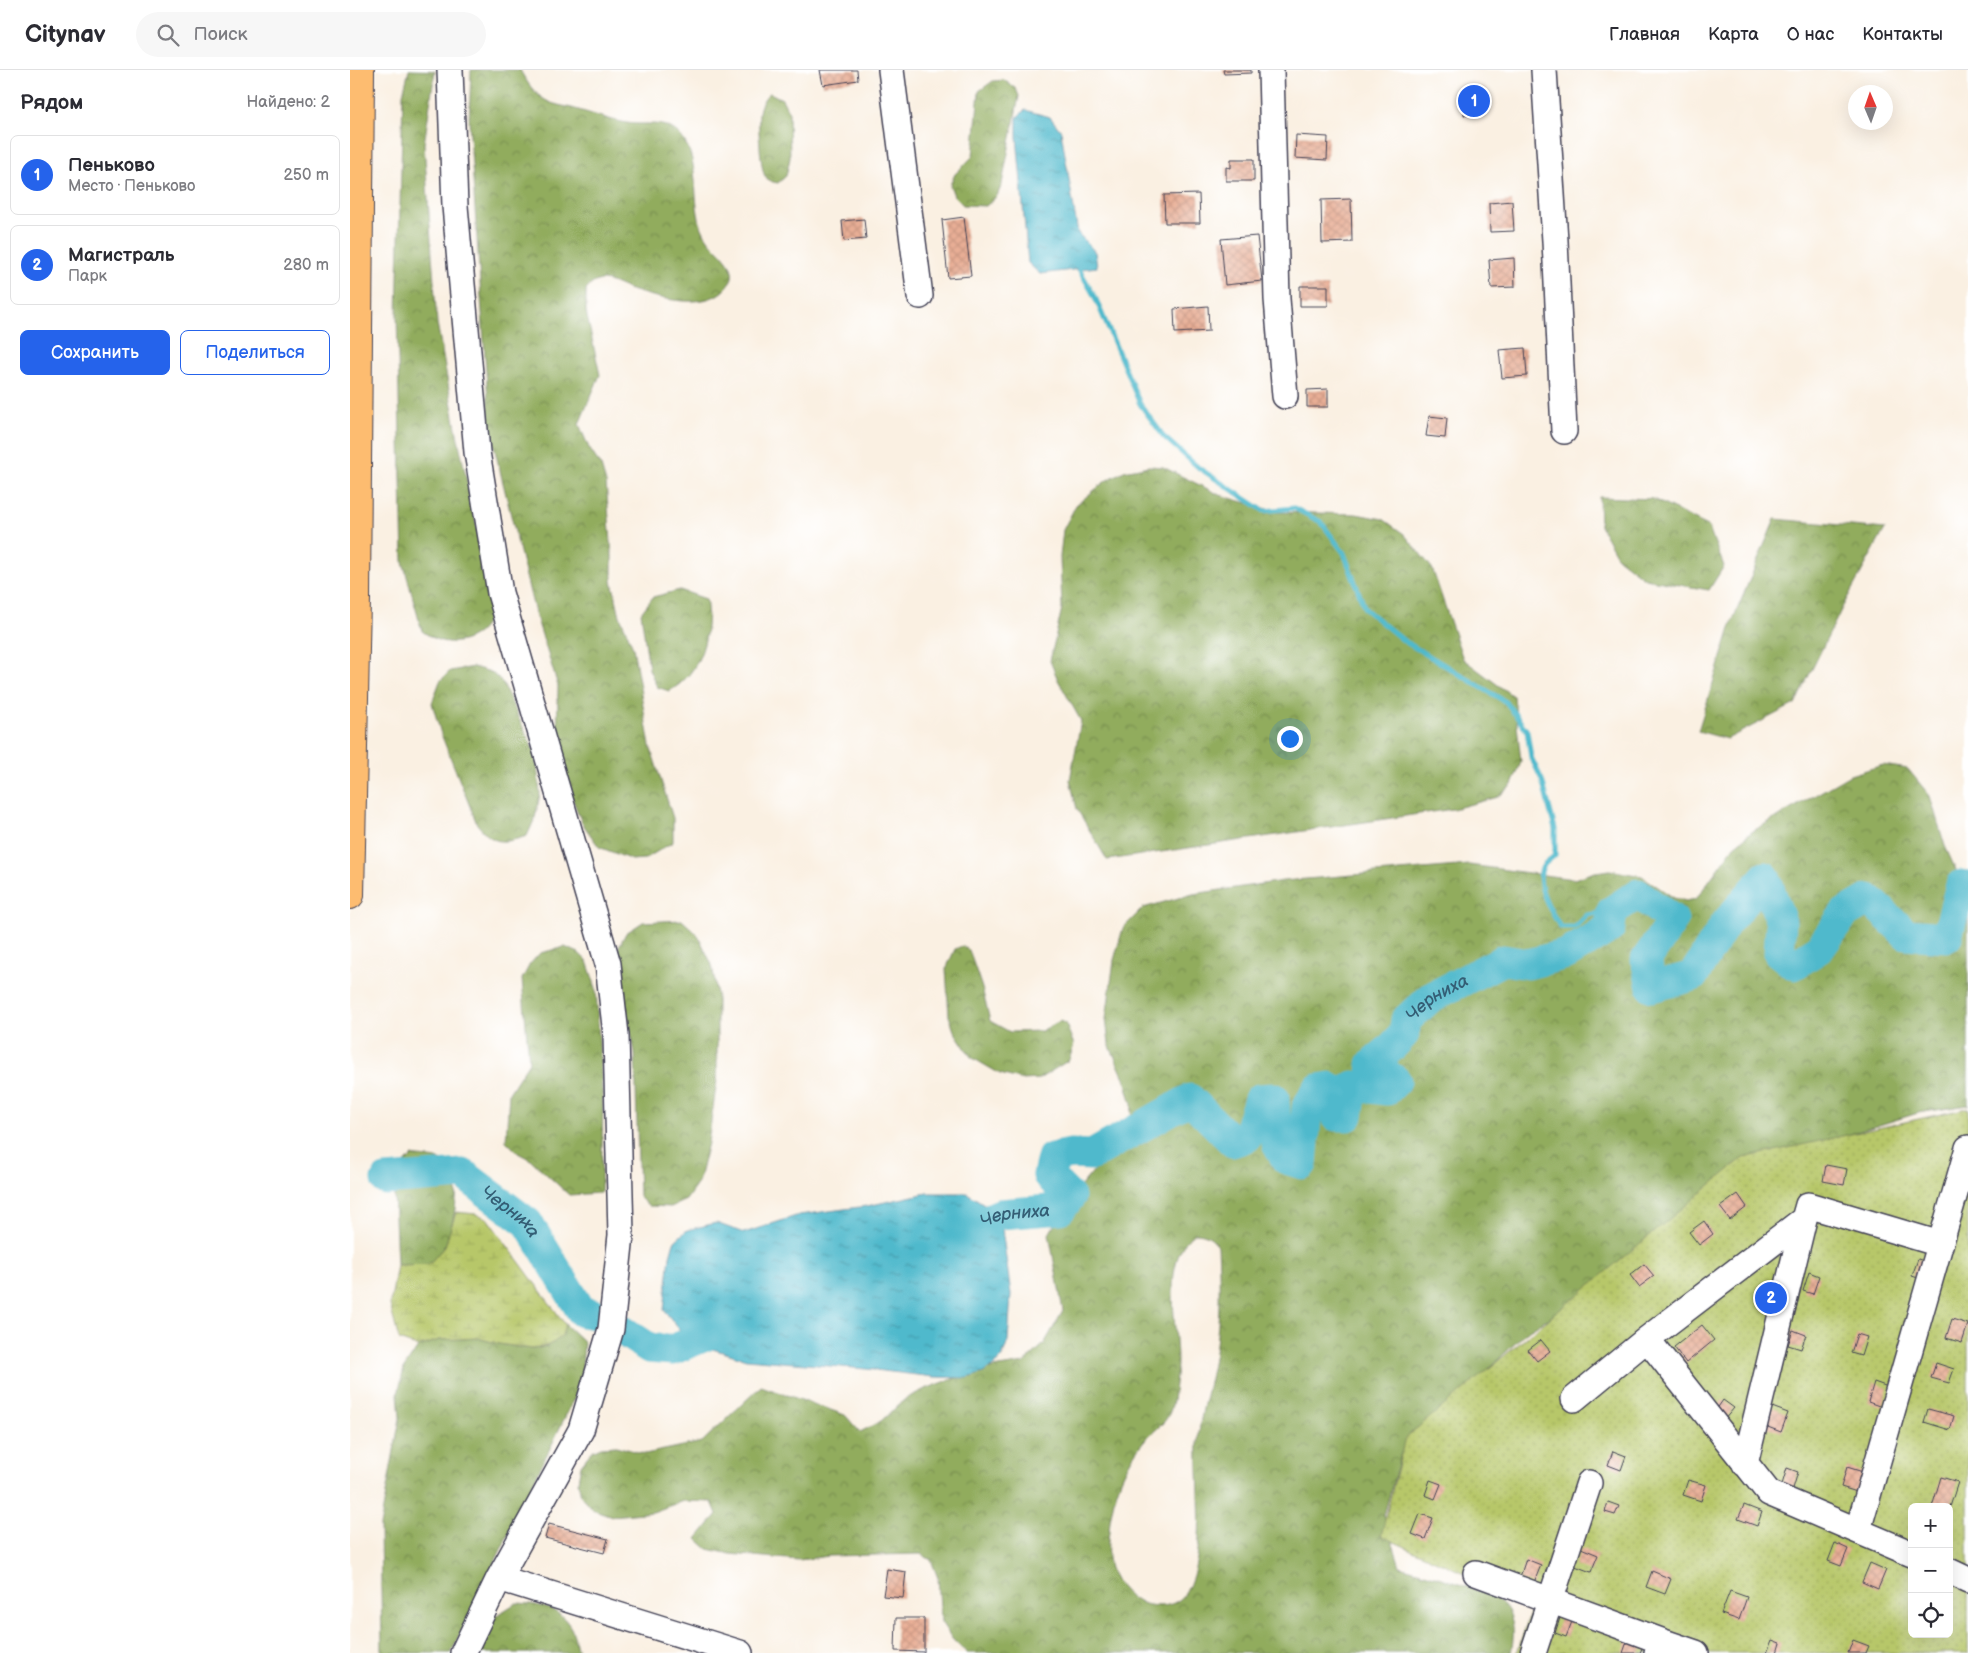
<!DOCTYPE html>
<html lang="ru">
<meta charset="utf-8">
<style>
:root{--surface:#fff;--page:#f7f7f7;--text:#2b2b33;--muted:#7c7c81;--line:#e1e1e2;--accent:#2563eb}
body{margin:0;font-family:"Balsamiq Sans",sans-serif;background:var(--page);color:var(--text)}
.controls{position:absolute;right:15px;bottom:15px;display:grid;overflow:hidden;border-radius:8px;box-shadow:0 5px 20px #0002}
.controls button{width:45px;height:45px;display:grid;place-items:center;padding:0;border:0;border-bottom:1px solid var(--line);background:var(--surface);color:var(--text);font:25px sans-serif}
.compass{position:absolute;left:1498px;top:15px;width:45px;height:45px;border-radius:50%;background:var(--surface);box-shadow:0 5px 20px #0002;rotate:358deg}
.you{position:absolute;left:939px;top:668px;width:18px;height:18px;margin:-12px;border:4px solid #fff;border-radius:50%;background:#1a73e8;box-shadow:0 0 0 8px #1a73e833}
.badge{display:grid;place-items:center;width:32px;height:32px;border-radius:50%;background:var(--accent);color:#fff;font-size:16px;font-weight:700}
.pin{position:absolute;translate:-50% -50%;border:2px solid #fff;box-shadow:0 1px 5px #0006}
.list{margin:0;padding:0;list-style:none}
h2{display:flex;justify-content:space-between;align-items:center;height:65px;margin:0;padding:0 20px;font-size:21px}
h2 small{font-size:16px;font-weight:400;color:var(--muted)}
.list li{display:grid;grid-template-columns:32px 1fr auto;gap:15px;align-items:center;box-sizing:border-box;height:80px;margin:0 10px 10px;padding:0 10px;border:1px solid var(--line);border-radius:8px}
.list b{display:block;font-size:19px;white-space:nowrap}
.list p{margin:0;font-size:16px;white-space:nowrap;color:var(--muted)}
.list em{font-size:16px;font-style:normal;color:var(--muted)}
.actions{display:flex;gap:10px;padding:15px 20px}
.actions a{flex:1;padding:11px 0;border:1px solid var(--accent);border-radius:8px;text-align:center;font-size:18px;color:var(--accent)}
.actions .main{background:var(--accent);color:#fff}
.icon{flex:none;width:28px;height:28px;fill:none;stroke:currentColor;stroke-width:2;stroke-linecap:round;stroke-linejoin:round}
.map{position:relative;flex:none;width:1618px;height:1583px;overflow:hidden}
header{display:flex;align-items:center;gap:30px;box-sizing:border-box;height:70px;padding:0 25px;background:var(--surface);border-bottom:1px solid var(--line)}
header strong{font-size:24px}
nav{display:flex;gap:28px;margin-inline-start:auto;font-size:18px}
.search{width:350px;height:45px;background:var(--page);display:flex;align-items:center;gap:12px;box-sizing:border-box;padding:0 18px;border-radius:28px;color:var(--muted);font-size:19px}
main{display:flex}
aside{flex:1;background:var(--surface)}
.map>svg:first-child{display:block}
</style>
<header>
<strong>Citynav</strong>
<div class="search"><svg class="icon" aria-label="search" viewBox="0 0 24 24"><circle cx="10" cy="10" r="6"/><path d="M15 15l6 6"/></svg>Поиск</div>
<nav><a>Главная</a><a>Карта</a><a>О нас</a><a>Контакты</a></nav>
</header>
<main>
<aside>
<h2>Рядом<small>Найдено: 2</small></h2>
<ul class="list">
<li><span class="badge">1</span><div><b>Пеньково</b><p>Место · Пеньково</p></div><em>250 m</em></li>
<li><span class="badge">2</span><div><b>Магистраль</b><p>Парк</p></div><em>280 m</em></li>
</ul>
<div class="actions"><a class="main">Сохранить</a><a>Поделиться</a></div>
</aside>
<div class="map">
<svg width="1618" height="1583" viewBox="0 0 1618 1583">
<defs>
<pattern id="forest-crowns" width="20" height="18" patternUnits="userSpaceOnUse" patternTransform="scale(1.25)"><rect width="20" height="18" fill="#91ac5d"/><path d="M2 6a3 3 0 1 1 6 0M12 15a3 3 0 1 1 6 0" fill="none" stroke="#768c4e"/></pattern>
<pattern id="wetland-marsh" width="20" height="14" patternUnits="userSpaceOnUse" patternTransform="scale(1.25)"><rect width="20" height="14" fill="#b7c769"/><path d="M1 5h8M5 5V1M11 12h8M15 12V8" fill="none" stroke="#9dab5c"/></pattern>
<pattern id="garden-dots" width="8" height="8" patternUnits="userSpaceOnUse" patternTransform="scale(1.25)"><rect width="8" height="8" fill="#b7c769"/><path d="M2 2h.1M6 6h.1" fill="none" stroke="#9dab5c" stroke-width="1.8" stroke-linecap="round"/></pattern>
<pattern id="water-ripples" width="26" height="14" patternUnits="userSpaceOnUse" patternTransform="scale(1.25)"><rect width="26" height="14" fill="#4fb9cc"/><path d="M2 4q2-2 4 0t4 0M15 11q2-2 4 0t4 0" fill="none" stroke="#4196a7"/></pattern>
<pattern id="building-cross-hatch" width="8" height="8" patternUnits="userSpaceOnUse" patternTransform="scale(1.25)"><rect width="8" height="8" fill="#e8ae95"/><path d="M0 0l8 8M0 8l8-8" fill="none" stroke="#c79581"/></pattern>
</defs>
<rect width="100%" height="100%" fill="#fff"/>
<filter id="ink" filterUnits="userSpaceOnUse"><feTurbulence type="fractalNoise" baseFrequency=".02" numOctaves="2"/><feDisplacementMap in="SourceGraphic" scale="10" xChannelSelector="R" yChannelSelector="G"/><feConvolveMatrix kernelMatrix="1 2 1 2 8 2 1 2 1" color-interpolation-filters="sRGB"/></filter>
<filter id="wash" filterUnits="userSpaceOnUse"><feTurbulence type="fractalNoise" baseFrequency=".0096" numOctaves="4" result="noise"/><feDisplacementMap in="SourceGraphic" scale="20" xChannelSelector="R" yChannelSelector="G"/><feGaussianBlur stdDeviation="1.12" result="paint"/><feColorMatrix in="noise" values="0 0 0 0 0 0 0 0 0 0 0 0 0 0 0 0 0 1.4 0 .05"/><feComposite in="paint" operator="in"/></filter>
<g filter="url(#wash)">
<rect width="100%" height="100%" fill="#faf0e2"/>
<path fill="url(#forest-crowns)" stroke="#5a674c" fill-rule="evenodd" d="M59 0 85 1 74 74 87 253 108 369 142 527C141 535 140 543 137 551 132 565 113 574 98 572 89 572 79 566 72 561L53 492 47 245 53 24Z
M121 0H170C176 11 185 25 197 31 204 35 214 36 222 38 240 43 259 50 277 53 296 56 315 49 330 65 355 94 337 141 358 169 369 184 395 199 375 219 354 241 307 228 281 220 272 217 262 211 253 210 246 210 240 215 236 219V242L250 305 229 354 239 378 251 396 256 413 262 485V511L270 546 283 577 300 676 323 748V772L295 789 282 790 249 777 232 753 222 728 207 668 208 616 185 543 140 360 119 51Z
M654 10 666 19 669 26 652 114 647 126 636 136 613 135 604 126 600 115 605 104 623 86 629 21 643 11Z
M420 23 432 29 439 43 440 88 436 106 428 113C422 112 418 111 415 106 410 98 408 53 409 43 410 35 414 27 420 23Z
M799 396 813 397 870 425 927 442 1006 444 1033 449 1054 464 1082 498 1113 589 1164 627 1171 692 1162 715 1148 727 1103 739 757 790 727 739 720 710 731 651 708 610 700 591 712 538 710 487 713 460 726 435 757 410 774 401Z
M1249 427 1303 429 1358 456 1374 496 1359 520 1295 509 1268 488 1250 456Z
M1425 449 1535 459 1493 536 1445 634 1377 669 1348 661 1382 552Z
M330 520 356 529C362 562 351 605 319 621L307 617 299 599 291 543 303 527Z
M123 597 141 602 152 612 186 685 190 724 185 748 177 766C152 774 144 775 127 754L91 664 82 633 90 611 100 601Z
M1533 695 1558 699 1580 726 1595 776 1618 827V1035L1568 1043 1439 1083 1291 1192 1179 1260 1051 1383 1034 1445 1050 1496C1070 1502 1143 1521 1154 1535 1166 1549 1164 1567 1161 1583H617L603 1570 591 1552 588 1508 581 1490 571 1484 479 1486 449 1490 380 1484 358 1479 347 1469 367 1444 362 1432 333 1431 303 1442 262 1446 242 1439 231 1426 228 1411 231 1395 242 1381 251 1377 266 1376 295 1384 352 1372 411 1316 495 1345 510 1362 531 1351 555 1329 575 1319 624 1301 674 1293 694 1274 713 1241 699 1164 719 1130 745 1099 772 1077 780 1060 782 1034 775 1010 759 974 756 949 764 890 773 858 793 838 843 824 933 811 1119 795 1224 809 1245 802 1260 800 1292 806 1324 828 1336 831 1346 829 1384 776 1403 761 1500 705ZM845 1163C855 1163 863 1167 868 1176 870 1212 870 1246 865 1282 861 1311 849 1345 848 1374 846 1417 858 1483 836 1522 826 1540 800 1538 785 1530 778 1526 769 1515 765 1509 756 1496 757 1477 759 1462 761 1430 773 1397 793 1372 800 1363 813 1356 818 1346 824 1335 824 1319 826 1306 832 1264 806 1192 845 1163Z
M332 850 348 865 362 895 367 925V1010L358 1073 348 1113 336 1130 321 1137 299 1136 289 1127 285 983 267 895 268 878 276 863 293 852Z
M612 876 619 880 632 918 640 951 660 962 691 961 710 951 716 954 724 975 719 990 689 1009 673 1010 650 1004 621 987 604 961 599 946 596 899 605 879Z
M215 877 229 883 237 891 246 918 253 1036 251 1123 219 1125 181 1090 168 1083 156 1071 159 1023 179 992 172 909 180 894 190 883Z
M62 1086C71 1088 84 1087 93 1091 117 1102 103 1155 96 1173 92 1181 84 1188 79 1195H47L44 1123 53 1095Z
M215 1254 234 1272 231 1314 101 1583H32L30 1456 50 1348 48 1324 54 1298 68 1277 89 1270 128 1268 149 1274 182 1279 197 1276 212 1266Z
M166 1533C188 1534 211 1537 222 1560 225 1567 226 1576 228 1583H128L144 1547Z"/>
<path fill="url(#wetland-marsh)" stroke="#6c7452" d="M106 1142 126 1144 137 1148 215 1254 212 1266 204 1272 197 1276 182 1279 149 1274 128 1268 89 1270 68 1277 49 1270 40 1235 47 1195 79 1194 95 1176Z"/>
<path fill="url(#garden-dots)" stroke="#6c7452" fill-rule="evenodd" d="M1618 1038V1583H1167L1183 1534 1031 1466 1055 1368 1393 1088ZM1562 1437H1599V1564H1562Z"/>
<path fill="url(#water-ripples)" stroke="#386e84" d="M675 40 700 47 711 61 728 163 745 182 747 197 690 204 678 193 667 67V47Z
M577 1123H617L650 1144 661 1224 658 1271 652 1288 642 1297 633 1303 618 1308 584 1307 516 1299 396 1289 339 1272 314 1240 320 1186 324 1172 337 1160 366 1153 394 1163 449 1145 517 1136Z"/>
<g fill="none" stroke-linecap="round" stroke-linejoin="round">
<path stroke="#4fb9cc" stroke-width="5" d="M729 199 745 227 790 334 814 367 849 398 914 441 944 438 971 452 994 483 1015 539 1054 571 1156 632 1177 661 1181 687 1192 710 1205 759V785C1202 788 1196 792 1194 795 1182 813 1202 842 1210 857H1225L1237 845 1262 841"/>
<g stroke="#4fb9cc" stroke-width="31">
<path id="s1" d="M36 1110 113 1104 178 1153 232 1242 244 1244"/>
<path id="s2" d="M610 1161 650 1144 711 1139 720 1127 698 1105 702 1088 721 1084 742 1085 840 1029 883 1072 897 1067 909 1029 924 1028 927 1074 936 1089 952 1094 957 1037 968 1019 980 1017 986 1046H998L1003 1016 1037 1020 1046 1011 1022 994 1041 978 1054 964 1056 950 1080 928 1153 890 1178 894 1217 884 1260 858 1262 841 1288 824 1323 850 1296 890 1302 917 1343 906 1376 853 1415 807 1431 852 1429 883 1444 895 1470 878 1495 843 1519 829 1556 864 1597 867 1611 815 1618 816"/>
<path d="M270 1259 299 1278 322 1280 379 1256"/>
</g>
</g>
<g id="blocks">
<path fill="url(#building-cross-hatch)" d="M470 0H507L508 10 473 15Z
M873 0H901V3L874 4Z
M1115 17 1135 18 1134 46 1114 45Z
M946 65 978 67 977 90 945 88Z
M881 89H904V111H876V97L881 98Z
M849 124 850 153H815L814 125Z
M1001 129 1002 172 972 173 971 130Z
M1162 131 1164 161 1140 162 1139 133Z
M614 147 621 206 598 208 592 150Z
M514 149 516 169 494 171 492 151Z
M907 166 912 211 875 215 871 169Z
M1164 188 1165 217 1141 218 1139 190Z
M950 216H978V236H950Z
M858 236 859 261 825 263 824 239Z
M1175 278 1177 306 1152 308 1149 280Z
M978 319V337H957V320Z
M1079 346 1097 348 1095 368 1076 366Z
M1476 1095 1497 1099 1494 1115 1473 1111Z
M1388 1124 1397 1137 1380 1150 1370 1137Z
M1354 1151 1363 1164 1349 1175 1339 1162Z
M1568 1189 1579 1193 1574 1210 1562 1206Z
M1294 1194 1304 1206 1289 1217 1280 1205Z
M1459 1202 1469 1206 1463 1224 1453 1221Z
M1602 1249 1618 1254 1612 1273 1596 1268Z
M1352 1255 1364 1270 1336 1293 1324 1277Z
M1443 1260 1456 1265 1451 1279 1438 1275Z
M1507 1264 1517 1267 1511 1286 1501 1283Z
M1191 1270 1200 1281 1187 1291 1178 1280Z
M1586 1293 1604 1299 1599 1313 1581 1308Z
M1524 1312 1538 1317 1532 1337 1518 1332Z
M1373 1330 1384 1338 1374 1350 1364 1343Z
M1422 1337 1438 1343 1431 1362 1415 1356Z
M1578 1339 1604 1346 1600 1360 1574 1352Z
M1263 1381 1276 1386 1271 1400 1258 1395Z
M1497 1397 1513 1402 1507 1422 1491 1417Z
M1437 1398 1448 1402 1442 1422 1431 1418Z
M1591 1407 1608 1412 1600 1437H1582Z
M1080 1410 1091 1414 1085 1429 1075 1425Z
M1338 1410 1356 1415 1351 1431 1333 1425Z
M1258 1432 1269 1436 1265 1445 1255 1442Z
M1394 1435 1412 1442 1407 1456 1388 1449Z
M1070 1444 1083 1448 1075 1469 1062 1464Z
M199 1454 258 1469 254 1483 195 1468Z
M1485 1473 1498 1479 1491 1496 1478 1491Z
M1231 1478 1248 1485 1241 1502 1225 1496Z
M1176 1489 1191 1495 1183 1515 1169 1510Z
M1520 1493 1536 1500 1528 1519 1512 1512Z
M537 1499 556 1502 553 1528 533 1526Z
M1302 1501 1321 1509 1315 1524 1296 1517Z
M1380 1521 1397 1527 1389 1550 1371 1544Z
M1211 1545 1223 1549 1216 1567 1205 1563Z
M546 1548H574V1582L545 1581Z
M1279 1566 1295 1571 1290 1583H1273Z
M1422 1570 1430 1573 1427 1583H1417Z
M1503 1570 1519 1576 1516 1583H1498Z"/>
</g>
</g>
<g filter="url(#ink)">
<use href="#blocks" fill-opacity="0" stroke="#424154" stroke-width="1"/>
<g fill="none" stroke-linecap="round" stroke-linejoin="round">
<defs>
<path id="minor" d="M100 0 105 136 127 382 150 523 258 894 266 965 271 1165 261 1259 231 1360 149 1508 113 1583
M541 0 570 226
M921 0 927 229 935 326
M1194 0 1205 171 1214 361
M1454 1149 1458 1135 1590 1174
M1297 1269 1419 1423 1562 1484
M1224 1329 1297 1269 1454 1149 1395 1394
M1508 1460 1618 1078
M1599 1501 1618 1510
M1126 1503 1311 1571
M149 1508 390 1583
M1183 1583 1239 1413
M1307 1583 1311 1571 1346 1583"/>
<path id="highway" d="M0 825 6 529 10 0"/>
</defs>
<use href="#minor" stroke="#424154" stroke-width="28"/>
<use href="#highway" stroke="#424154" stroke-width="30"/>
<use href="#minor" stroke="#fff" stroke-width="25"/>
<use href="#highway" stroke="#fdbc70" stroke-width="28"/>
</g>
</g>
<g text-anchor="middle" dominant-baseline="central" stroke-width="4" stroke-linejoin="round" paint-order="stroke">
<g font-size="18" font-style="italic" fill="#345e75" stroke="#fff">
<text stroke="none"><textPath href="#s2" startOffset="868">Черниха</textPath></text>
<text stroke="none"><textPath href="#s1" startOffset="138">Черниха</textPath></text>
<text stroke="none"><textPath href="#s2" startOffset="58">Черниха</textPath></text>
</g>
</g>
</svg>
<div class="controls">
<button>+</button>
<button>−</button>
<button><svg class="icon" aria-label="locate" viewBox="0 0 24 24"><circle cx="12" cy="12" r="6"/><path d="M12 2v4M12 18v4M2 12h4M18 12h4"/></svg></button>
</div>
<svg class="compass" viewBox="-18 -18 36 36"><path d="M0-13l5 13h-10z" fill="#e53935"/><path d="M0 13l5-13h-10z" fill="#7c7c81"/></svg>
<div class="you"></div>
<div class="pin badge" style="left:1124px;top:31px">1</div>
<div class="pin badge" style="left:1421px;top:1228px">2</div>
</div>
</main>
